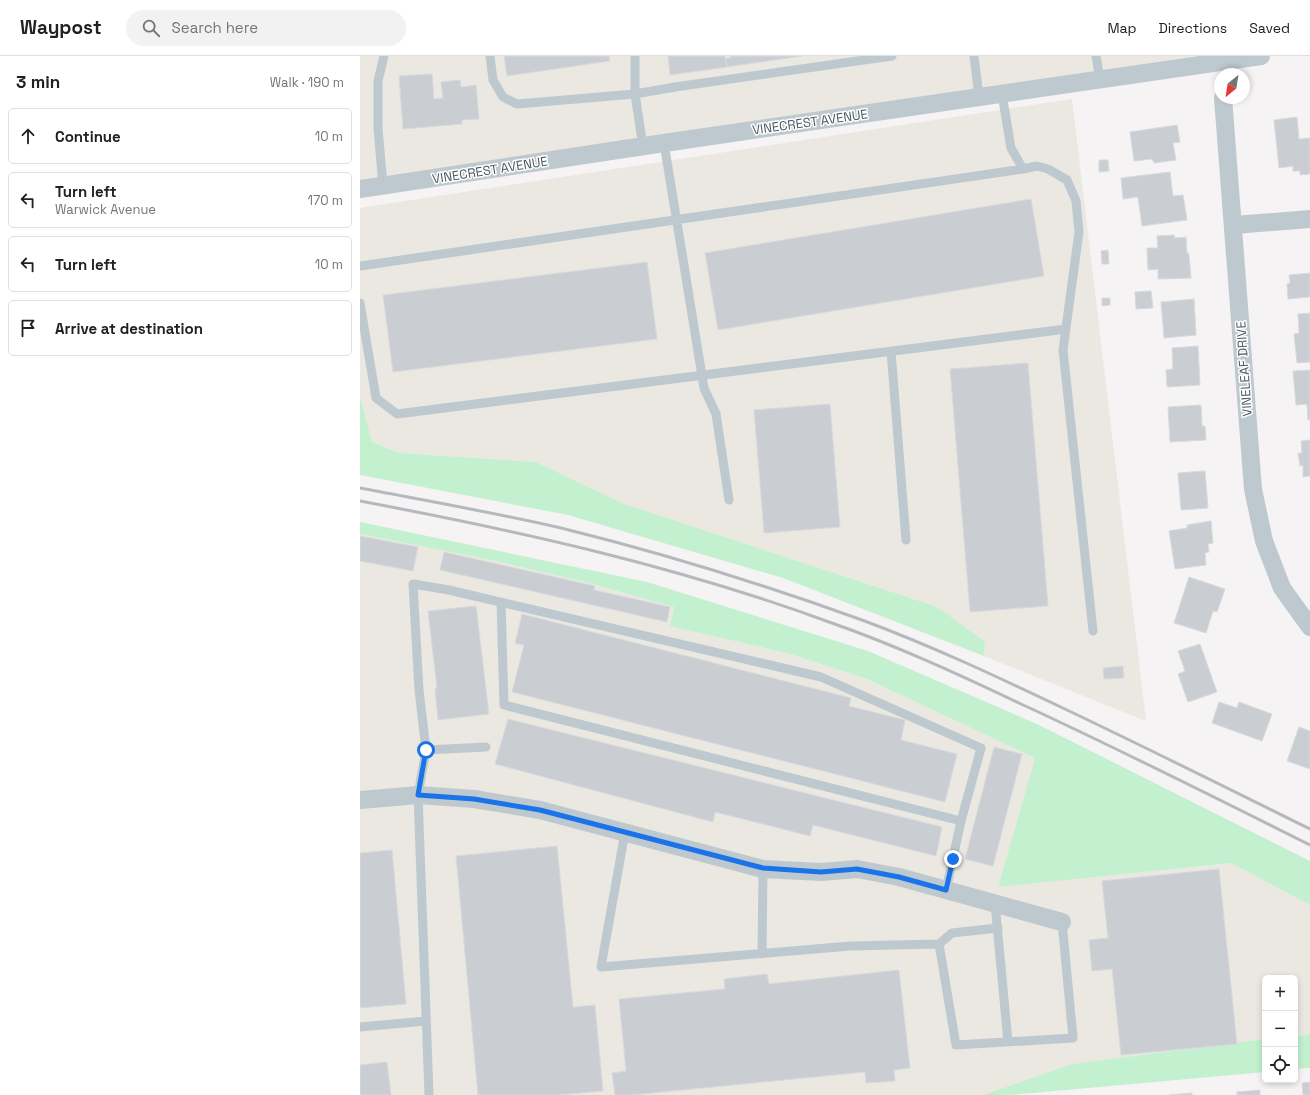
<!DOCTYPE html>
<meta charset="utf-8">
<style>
:root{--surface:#fff;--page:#f2f2f2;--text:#202124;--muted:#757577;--line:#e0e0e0}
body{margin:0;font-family:"Space Grotesk",sans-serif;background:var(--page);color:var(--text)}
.controls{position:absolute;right:12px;bottom:12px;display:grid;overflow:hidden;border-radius:6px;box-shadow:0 2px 6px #0003}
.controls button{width:36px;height:36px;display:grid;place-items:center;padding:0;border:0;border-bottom:1px solid var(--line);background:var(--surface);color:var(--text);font:20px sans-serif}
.compass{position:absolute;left:854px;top:12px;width:36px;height:36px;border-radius:50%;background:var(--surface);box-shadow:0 2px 6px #0003;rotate:210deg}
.stop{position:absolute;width:12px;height:12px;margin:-9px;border:3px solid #1a73e8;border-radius:50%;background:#fff}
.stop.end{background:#1a73e8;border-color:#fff;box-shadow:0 1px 4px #0008}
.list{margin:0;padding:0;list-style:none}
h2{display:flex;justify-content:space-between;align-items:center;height:52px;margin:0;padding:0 16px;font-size:17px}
h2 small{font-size:13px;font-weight:400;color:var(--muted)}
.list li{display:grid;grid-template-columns:26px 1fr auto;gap:12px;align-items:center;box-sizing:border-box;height:56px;margin:0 8px 8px;padding:0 8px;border:1px solid var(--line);border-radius:6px}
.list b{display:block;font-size:15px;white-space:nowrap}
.list p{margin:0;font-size:13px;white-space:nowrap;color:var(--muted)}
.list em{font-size:13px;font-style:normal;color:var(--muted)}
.icon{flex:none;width:22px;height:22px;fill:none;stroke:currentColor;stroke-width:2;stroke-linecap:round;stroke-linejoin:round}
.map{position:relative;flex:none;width:950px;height:1039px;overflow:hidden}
header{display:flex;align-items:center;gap:24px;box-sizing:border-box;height:56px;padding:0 20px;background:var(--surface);border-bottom:1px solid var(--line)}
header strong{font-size:19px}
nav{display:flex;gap:22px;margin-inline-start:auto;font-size:14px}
.search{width:280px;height:36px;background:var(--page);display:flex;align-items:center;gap:10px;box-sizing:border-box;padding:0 14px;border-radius:22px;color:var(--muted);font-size:15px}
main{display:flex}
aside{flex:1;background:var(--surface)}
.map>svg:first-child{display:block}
</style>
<header>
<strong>Waypost</strong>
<div class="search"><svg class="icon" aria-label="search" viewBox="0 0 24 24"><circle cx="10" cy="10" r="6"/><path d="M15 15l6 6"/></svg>Search here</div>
<nav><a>Map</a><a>Directions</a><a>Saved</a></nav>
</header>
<main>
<aside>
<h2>3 min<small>Walk · 190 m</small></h2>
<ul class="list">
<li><svg class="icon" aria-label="ahead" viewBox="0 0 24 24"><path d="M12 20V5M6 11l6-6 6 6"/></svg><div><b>Continue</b></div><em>10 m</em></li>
<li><svg class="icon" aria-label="left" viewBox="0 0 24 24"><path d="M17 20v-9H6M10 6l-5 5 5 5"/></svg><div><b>Turn left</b><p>Warwick Avenue</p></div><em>170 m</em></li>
<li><svg class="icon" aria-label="left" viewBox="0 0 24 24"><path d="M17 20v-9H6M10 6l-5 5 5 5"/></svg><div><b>Turn left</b></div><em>10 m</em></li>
<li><svg class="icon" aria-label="arrive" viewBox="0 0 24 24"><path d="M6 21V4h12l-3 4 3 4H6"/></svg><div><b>Arrive at destination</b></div></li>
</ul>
</aside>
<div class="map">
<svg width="950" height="1039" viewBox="0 0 950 1039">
<rect width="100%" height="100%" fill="#f5f3f3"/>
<path fill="#ebe7e1" d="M0 0H836L0 125Z
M712 43 786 665 624 600 625 586 264 448 176 406 39 397 12 386 0 340V152Z
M0 478 131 504 229 527 314 551 310 570 427 597 507 623 675 702 638 831 871 807 950 849V978L935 979V922H905V983L712 1008 623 1039H0Z"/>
<path fill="#c3f0cf" d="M0 340 12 386 39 397 176 406 264 448 577 551 625 586 624 600 423 522 208 459 0 419Z
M0 466 287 526 508 595 677 668 950 805V849L871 807 638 831 675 702 507 623 427 597 310 570 314 551 229 527 131 504 0 478Z
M950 978V1012L935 1013V980Z
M905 983V1016L651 1039H623L712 1008Z"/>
<path fill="#caced2" stroke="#d7dade" d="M144 0H249L250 5 147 20Z
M308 0H365L367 11 310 19Z
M370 0H442L367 11 365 2H371Z
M72 18 74 43 83 42 81 26 100 24 101 31 116 29 119 63 102 64V68L43 73 39 20Z
M937 61 939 83 950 82V118L940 119V115H933V110L919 112 914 64Z
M817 69 820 86 813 87 816 104 794 107 792 103 774 105 770 76Z
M739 104H748L749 115 739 116Z
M810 116 813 140 823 139 827 164 782 170 778 141 763 143 761 122Z
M671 143 684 220 358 274 345 197Z
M814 179 815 182 826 181 827 197 829 198 831 222 798 223V213L788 214 787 192H798L797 180Z
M748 194 749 208H742L741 195Z
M287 206 297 283 33 316 23 239Z
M950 217V241L928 243 927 228 930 227 929 219Z
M791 235 793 252 776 253 775 236Z
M742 242H750V249L742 250Z
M834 243 836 279 804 282 801 246Z
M950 257V306L937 307 934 278 939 277 938 258Z
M838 290 840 329 807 331 806 314 813 313 812 292Z
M668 307 688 550 610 556 590 313Z
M950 314V364H948L947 348 936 349 933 315Z
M470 348 480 471 404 477 394 354Z
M841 349 842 370H845L846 384 810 386 808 351Z
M950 384V420L943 421V409L940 410 938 397H942L941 385Z
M845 415 848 452 821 454 818 417Z
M851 465 853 487 848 488 849 496 845 497 846 509 815 513 809 475 827 472V469Z
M0 480 58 491 53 515 0 505Z
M84 496 235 530 234 534 310 551 307 566 80 514Z
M829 521 865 533 857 556 853 555 846 577 814 567Z
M116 550 129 658 78 664 75 632H77L68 555Z
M162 558 491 642 489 650 545 664 541 684 597 698 585 746 152 636 164 589 155 587Z
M840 588 857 636 828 646 818 618 825 615 818 595Z
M763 610 764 622 744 623 743 612Z
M859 646 877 652 879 646 912 658 902 685 852 667Z
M148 663 582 771 576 800 453 769 450 780 355 756 353 766 135 708Z
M939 671 950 675V713L927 705Z
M634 691 662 698 633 810 605 803Z
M197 790 213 951 235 949 243 1035 198 1039H118L96 800Z
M32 794 46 948 0 952V797Z
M859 813 877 988 761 999 752 913 732 915 729 884 748 882 742 825Z
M539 914 550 1012 534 1014 535 1025 506 1027 505 1016 272 1039H255L252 1017 266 1015 259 943 365 933 364 923 407 918 409 928Z
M27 1006 31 1039H0V1009Z
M950 1026V1039H943L942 1027Z
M900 1034V1039H877V1036Z
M832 1037V1039H809Z"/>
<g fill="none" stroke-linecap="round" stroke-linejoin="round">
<path stroke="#bec9cf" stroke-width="9" d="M130 0 133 24 143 41 157 48 275 38 283 91
M275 0V38L315 31 532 0
M614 0 619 41
M736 0 740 23
M642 38 651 92 663 113 677 110 688 113 707 124 716 145 719 176 703 294 733 575
M304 87 344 332 356 358 369 444
M23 130 18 72V25L24 0
M0 210 663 113
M0 247 16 342 37 358 706 273
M531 295 546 484
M141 546 144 649 601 765
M66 694 126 691
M265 776 241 911 490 890 579 888 596 989 713 982 702 866
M635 847 648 986
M579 888 592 877 638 872
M402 898 403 813
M0 971 66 965
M69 1039 58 739 66 694 59 634 53 528 89 534 461 621 621 692 601 765 586 834"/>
<path stroke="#bec9cf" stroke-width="18" d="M863 42 893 433 904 485 922 532 950 571
M0 133 304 87 901 0
M874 169 950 163
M0 744 58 739 114 743 180 754 403 813 461 816 497 813 539 821 702 866"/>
<path stroke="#b5b9bd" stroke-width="3" d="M0 432C68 445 137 457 205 473 306 498 405 529 502 564 572 590 640 622 707 654 789 693 869 733 950 773
M0 445C159 475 317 510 469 566 535 589 598 618 661 648 759 693 854 741 950 789"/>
</g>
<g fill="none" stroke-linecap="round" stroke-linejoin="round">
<path stroke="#1a73e8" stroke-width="5" d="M66 694 58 739 114 743 180 754 403 812 461 816 497 813 539 821 586 834 593 803"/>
</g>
<g text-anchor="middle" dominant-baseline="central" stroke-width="3" stroke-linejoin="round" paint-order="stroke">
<g font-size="13" fill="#4a5960" stroke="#fff">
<text transform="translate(450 66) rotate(-8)">VINECREST AVENUE</text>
<text transform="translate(130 114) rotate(-9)">VINECREST AVENUE</text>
<text transform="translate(884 313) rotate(-94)">VINELEAF DRIVE</text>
</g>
</g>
</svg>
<div class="controls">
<button>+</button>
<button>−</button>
<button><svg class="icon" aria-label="locate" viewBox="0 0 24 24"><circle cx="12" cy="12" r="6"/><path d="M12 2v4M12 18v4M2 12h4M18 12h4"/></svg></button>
</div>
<svg class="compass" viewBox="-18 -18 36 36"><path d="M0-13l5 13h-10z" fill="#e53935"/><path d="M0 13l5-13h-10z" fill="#757577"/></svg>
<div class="stop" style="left:66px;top:694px"></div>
<div class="stop end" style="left:593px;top:803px"></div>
</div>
</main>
